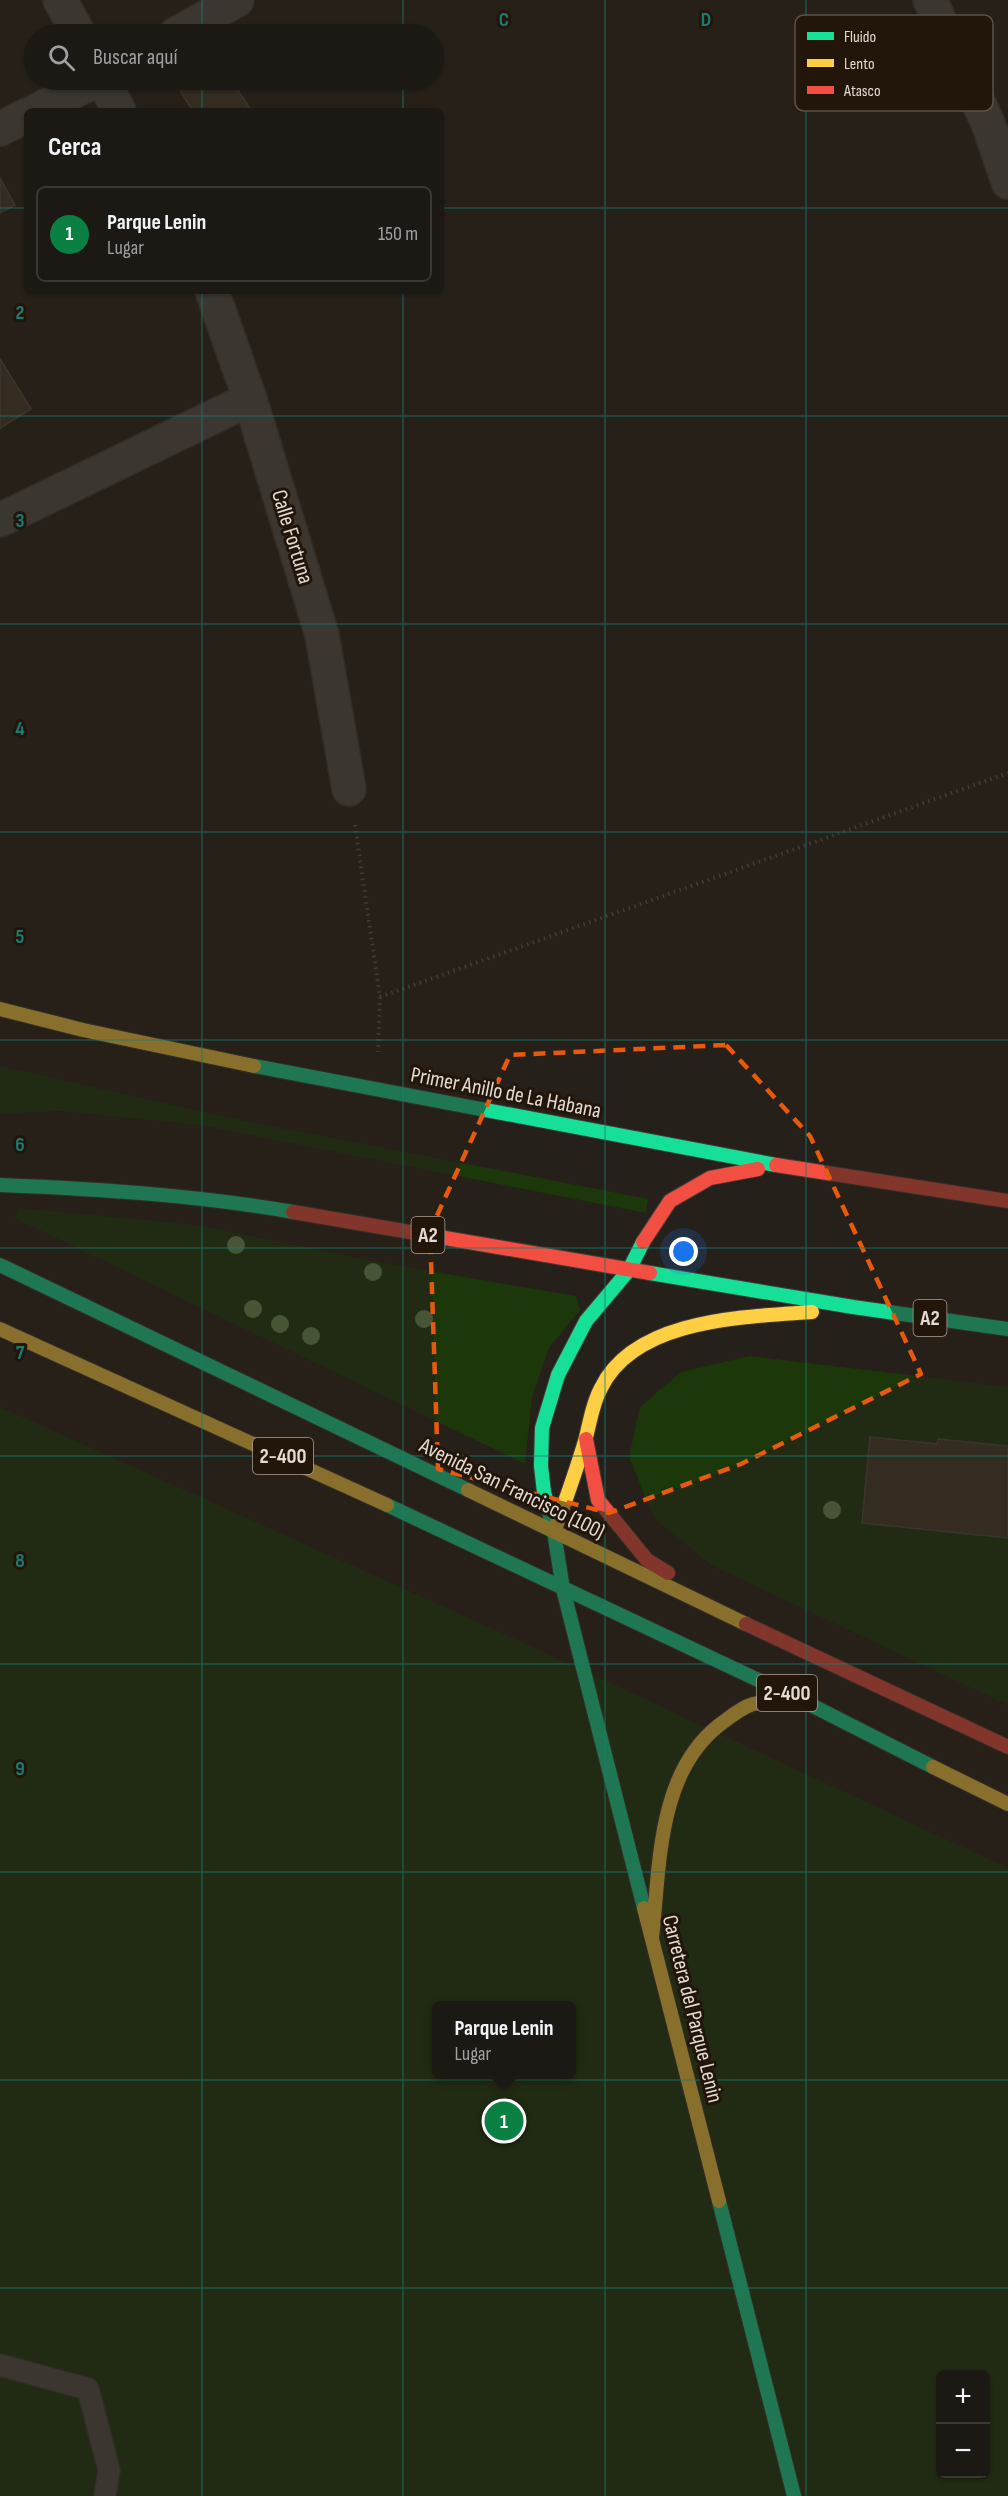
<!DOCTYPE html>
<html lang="es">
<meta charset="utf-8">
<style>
:root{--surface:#1c1814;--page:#25211d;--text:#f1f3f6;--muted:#a0a0a0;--line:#3a3734;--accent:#0b8043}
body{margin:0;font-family:"Sofia Sans Condensed",sans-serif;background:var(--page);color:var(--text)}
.controls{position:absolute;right:18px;bottom:18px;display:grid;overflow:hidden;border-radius:9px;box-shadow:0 2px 4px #0004}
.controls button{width:54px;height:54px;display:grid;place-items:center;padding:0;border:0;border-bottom:2px solid var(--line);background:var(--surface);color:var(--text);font:30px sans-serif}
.you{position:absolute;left:684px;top:1252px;width:21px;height:21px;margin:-15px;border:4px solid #fff;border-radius:50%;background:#1a73e8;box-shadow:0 0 0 9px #1a73e833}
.badge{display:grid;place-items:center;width:39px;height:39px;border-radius:50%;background:var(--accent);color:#fff;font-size:20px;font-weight:700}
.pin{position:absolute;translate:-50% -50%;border:3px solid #fff;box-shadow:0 2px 6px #0006}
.popup{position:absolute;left:432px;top:2001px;width:144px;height:78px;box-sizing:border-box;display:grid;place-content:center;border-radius:9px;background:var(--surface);filter:drop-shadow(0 2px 4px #0005);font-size:20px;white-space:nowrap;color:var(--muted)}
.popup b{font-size:22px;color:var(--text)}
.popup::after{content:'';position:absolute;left:50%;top:100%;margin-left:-12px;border:12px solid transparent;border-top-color:var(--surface)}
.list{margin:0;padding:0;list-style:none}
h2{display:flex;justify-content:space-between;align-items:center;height:78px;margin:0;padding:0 24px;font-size:26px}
h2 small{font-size:20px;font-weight:400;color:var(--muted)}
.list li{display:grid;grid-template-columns:39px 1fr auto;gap:18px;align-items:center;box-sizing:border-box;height:96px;margin:0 12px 12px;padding:0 12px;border:2px solid var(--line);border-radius:9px}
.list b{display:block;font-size:22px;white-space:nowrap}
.list p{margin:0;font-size:20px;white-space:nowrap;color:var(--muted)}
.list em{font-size:20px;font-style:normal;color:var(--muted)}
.icon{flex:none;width:33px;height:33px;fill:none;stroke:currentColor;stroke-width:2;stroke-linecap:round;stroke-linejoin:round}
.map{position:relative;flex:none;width:1008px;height:2496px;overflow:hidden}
.search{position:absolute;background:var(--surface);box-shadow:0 2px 4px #0004;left:24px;top:24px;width:420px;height:66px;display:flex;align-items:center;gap:15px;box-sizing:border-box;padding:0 21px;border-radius:33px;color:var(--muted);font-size:22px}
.panel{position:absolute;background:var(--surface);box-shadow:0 2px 4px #0004;left:24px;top:108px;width:420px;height:186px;border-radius:9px}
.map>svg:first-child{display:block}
</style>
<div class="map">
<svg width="1008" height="2496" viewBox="0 0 1008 2496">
<rect width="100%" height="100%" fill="#26201a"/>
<path fill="#1c370a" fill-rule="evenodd" d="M0 1066 230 1118 648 1199 646 1213 200 1125 61 1111 0 1114Z
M18 1208 196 1225 377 1262 576 1296 580 1310 549 1348 532 1397 525 1464 15 1218Z
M749 1356 1008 1387V1705L711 1565 654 1518 629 1457 640 1407 681 1372Z
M0 1407 526 1644 1008 1868V2496H0ZM436 2006H572V2074H436ZM940 2374H986V2474H940Z"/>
<path fill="#45382c" stroke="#534d47" stroke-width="1.5" d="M177 80H231L252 111H193L174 81Z
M0 178 15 205 0 213Z
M0 359 31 409 0 428Z
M870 1437 937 1444 938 1439 1008 1446V1538L862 1523Z"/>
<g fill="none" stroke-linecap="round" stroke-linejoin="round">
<defs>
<path id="lane" d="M0 2365 88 2389 109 2470 105 2496"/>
<path id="street" d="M60 0 79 34
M930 0 988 123 1008 182
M176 34 237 0
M103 80 119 111
M36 111 96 80
M0 129 27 115
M212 291 250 399 322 635 349 789
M0 520 250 399"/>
<path id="fast" d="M254 1066 776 1165
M0 1185C98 1189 196 1195 293 1212
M0 1265 468 1490
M650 1273 853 1307 1008 1329
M387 1505 807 1703 933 1767
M554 1532 563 1589 644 1908
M554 1532 544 1492 541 1466 542 1428 558 1375 586 1321 629 1270 643 1242
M719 2201 794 2496"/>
<path id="slow" d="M0 1009 83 1030 254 1066
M0 1329 387 1505
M468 1490 746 1624
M554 1532C565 1502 576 1471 585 1441 590 1423 592 1404 601 1388 635 1318 746 1317 812 1312
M933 1767 1008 1804
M644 1908 719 2201
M652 1938C660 1866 657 1775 718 1726 729 1718 740 1708 753 1704 766 1701 785 1703 799 1703"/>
<path id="jam" d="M776 1165 1008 1201
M293 1212 650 1273
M643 1242 670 1201 710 1178 758 1169
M586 1439 598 1500 647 1560 668 1573
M746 1624 1008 1747"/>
</defs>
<use href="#lane" stroke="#413c37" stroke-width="24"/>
<use href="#street" stroke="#413c37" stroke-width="36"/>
<use href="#fast" stroke="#413c37" stroke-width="16"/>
<use href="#slow" stroke="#413c37" stroke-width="16"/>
<use href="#jam" stroke="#413c37" stroke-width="16"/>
<path stroke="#625d59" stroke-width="4" stroke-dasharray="1.5 4.5" stroke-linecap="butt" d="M355 825 380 997 378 1052
M380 997 1008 773"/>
<use href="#lane" stroke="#56514c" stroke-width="21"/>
<use href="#street" stroke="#56514c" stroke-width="33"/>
<use href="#fast" stroke="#16e098" stroke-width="14"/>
<use href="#slow" stroke="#ffcf43" stroke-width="14"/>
<use href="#jam" stroke="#f24e42" stroke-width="14"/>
</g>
<g fill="#70925a">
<circle cx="236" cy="1245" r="9"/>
<circle cx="373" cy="1272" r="9"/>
<circle cx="253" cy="1309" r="9"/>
<circle cx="424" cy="1319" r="9"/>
<circle cx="280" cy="1324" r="9"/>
<circle cx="311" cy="1336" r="9"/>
<circle cx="832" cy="1510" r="9"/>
</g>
<path d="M0 0H1008V2496H0ZM726 1045 810 1136 921 1374 741 1464 609 1513 438 1469 430 1231 510 1055Z" fill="#26201a" fill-opacity=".55" fill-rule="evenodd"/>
<path fill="none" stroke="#e8590c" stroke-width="4.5" stroke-dasharray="12 8" stroke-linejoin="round" d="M726 1045 810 1136 921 1374 741 1464 609 1513 438 1469 430 1231 510 1055Z"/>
<path fill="none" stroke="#1a7b73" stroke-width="1.5" stroke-opacity="0.55" d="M202 0V34M403 0V34M605 0V2496M806 0V2496M202 80V111M403 80V111M0 208H27M441 208H1008M202 291V2496M403 291V2496M0 416H1008M0 624H1008M0 832H1008M0 1040H1008M0 1248H1008M0 1456H1008M0 1664H1008M0 1872H1008M0 2080H1008M0 2288H1008"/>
<g text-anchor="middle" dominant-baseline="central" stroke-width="6" stroke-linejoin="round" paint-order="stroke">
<g fill="#22160b" stroke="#a99f96" stroke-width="1.5">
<rect x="411.5" y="1217" width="33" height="36" rx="4.5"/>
<rect x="913.5" y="1300" width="33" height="36" rx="4.5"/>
<rect x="253" y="1438" width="60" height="36" rx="4.5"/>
<rect x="757" y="1675" width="60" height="36" rx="4.5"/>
</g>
<g font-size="21" font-weight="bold" fill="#e3dad2">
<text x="428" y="1235">A2</text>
<text x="930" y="1318">A2</text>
<text x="283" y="1456">2-400</text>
<text x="787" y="1693">2-400</text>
</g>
<g font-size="22" fill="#e3dad2" stroke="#22160b">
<text transform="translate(292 537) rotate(73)">Calle Fortuna</text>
<text transform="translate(506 1093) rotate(11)">Primer Anillo de La Habana</text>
<text transform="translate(512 1489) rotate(26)">Avenida San Francisco (100)</text>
<text transform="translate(692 2009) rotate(76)">Carretera del Parque Lenin</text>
</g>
</g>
<rect x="795" y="15" width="198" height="96" rx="9" fill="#22160b" stroke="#5c5147" stroke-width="1.5"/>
<rect x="807" y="32" width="27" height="8" fill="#16e098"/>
<rect x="807" y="59" width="27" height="8" fill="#ffcf43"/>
<rect x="807" y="86" width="27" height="8" fill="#f24e42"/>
<g font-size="16" fill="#e3dad2">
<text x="844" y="42">Fluido</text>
<text x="844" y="69">Lento</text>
<text x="844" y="96">Atasco</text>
</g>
<g font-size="20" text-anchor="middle" font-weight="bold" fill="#1a7b73" stroke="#22160b" stroke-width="6" stroke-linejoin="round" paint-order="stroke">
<text x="504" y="26">C</text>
<text x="706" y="26">D</text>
<text x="20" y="319">2</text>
<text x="20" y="527">3</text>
<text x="20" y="735">4</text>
<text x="20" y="943">5</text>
<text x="20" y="1151">6</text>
<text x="20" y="1359">7</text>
<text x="20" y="1567">8</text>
<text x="20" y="1775">9</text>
</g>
</svg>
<div class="controls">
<button>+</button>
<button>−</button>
</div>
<div class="you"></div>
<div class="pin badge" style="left:504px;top:2121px">1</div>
<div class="popup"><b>Parque Lenin</b>Lugar</div>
<div class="search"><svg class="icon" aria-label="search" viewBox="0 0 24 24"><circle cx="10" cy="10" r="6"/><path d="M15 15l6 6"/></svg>Buscar aquí</div>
<section class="panel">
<h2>Cerca<small></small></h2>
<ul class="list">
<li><span class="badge">1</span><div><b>Parque Lenin</b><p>Lugar</p></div><em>150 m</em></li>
</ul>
</section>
</div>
